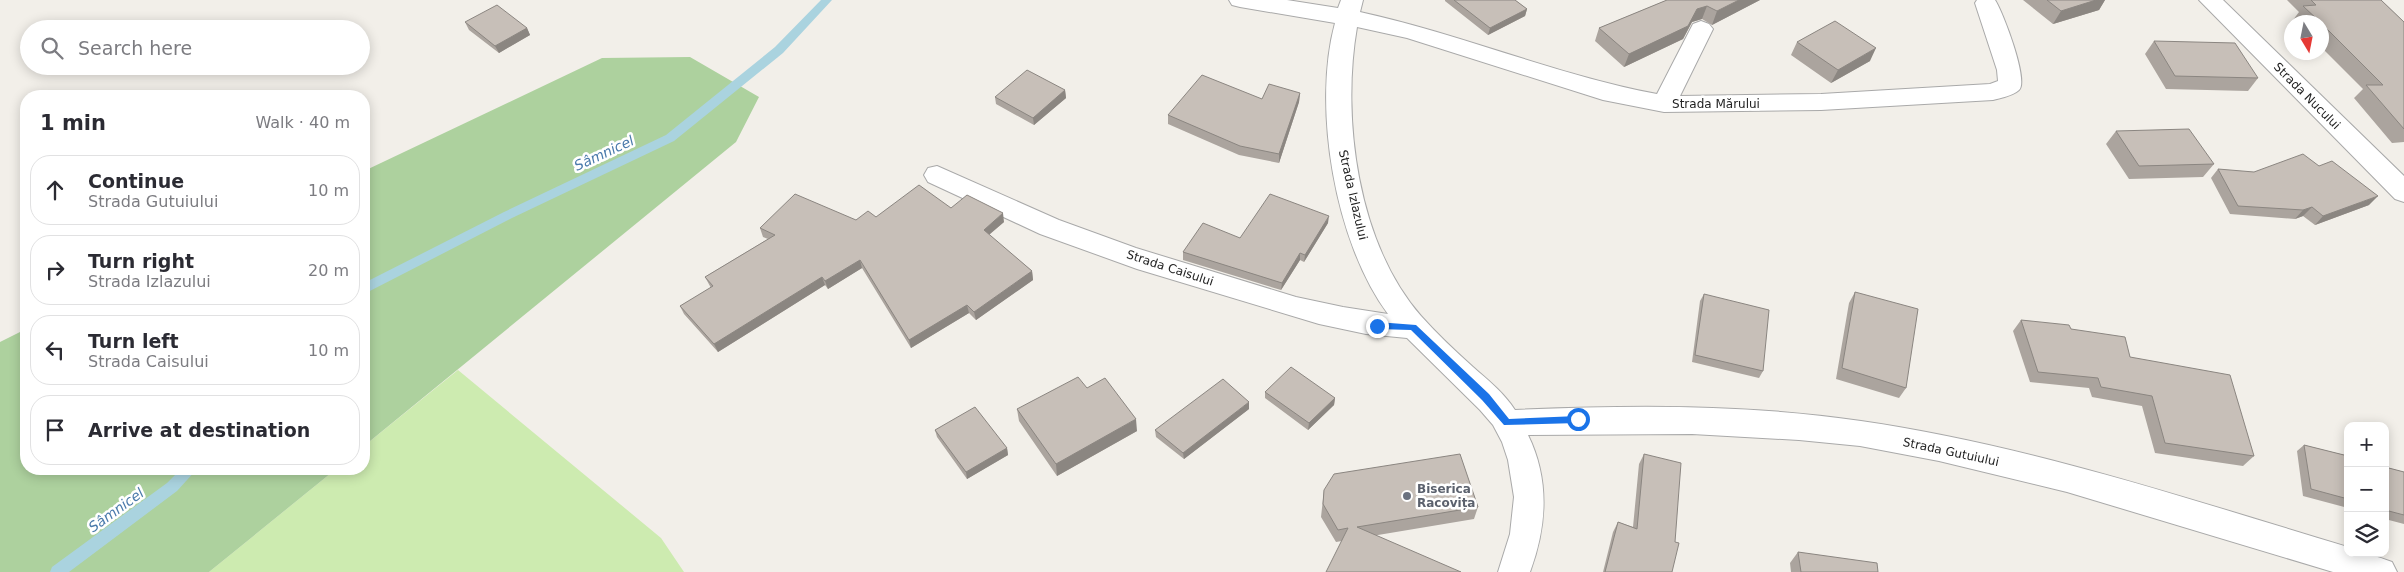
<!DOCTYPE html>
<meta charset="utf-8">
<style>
:root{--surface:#fff;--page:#f2f2f3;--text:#2b2b33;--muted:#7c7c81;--line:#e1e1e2}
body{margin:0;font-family:"DejaVu Sans",sans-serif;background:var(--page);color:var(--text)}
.controls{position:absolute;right:15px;bottom:15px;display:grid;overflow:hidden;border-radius:10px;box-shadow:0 2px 12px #0003}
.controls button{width:45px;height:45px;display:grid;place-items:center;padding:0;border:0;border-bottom:1px solid var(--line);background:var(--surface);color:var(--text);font:25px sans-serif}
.compass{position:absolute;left:2284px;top:15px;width:45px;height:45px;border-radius:50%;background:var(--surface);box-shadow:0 2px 12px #0003;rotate:170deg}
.stop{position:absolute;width:15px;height:15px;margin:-11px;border:4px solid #1a73e8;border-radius:50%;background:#fff}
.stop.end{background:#1a73e8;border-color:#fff;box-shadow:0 1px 5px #0008}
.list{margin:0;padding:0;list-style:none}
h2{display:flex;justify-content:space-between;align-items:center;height:65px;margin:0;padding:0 20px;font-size:21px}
h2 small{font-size:16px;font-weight:400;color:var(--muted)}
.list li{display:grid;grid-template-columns:32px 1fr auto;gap:15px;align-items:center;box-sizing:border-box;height:70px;margin:0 10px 10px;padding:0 10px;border:1px solid var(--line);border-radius:20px}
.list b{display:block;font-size:19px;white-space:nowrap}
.list p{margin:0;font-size:16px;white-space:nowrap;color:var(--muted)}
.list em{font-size:16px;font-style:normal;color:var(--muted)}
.icon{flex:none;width:28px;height:28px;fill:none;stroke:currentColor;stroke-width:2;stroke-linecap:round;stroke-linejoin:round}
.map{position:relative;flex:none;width:2404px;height:572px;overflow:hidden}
.search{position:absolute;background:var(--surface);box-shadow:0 2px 12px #0003;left:20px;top:20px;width:350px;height:55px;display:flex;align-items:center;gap:12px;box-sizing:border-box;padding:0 18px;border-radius:28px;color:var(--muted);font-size:19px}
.panel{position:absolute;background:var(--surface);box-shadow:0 2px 12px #0003;left:20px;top:90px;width:350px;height:385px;border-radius:20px}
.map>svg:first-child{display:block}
</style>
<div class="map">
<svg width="2404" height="572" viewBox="0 0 2404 572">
<rect width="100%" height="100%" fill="#f2efe9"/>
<path fill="#cdebb0" d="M458 370 661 538 684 572H209L336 469H364V446Z"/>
<path fill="#add19e" d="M690 57 759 97 736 142 364 446V171L602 58Z
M26 329V469H336L209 572H0V342Z"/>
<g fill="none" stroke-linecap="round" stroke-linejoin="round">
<path fill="#aad3df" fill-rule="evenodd" d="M821 0H832L783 53 674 141 512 218 364 294V283L504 212 666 135 775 47Z
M181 469H197L177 491 69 572H50L52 567 167 483Z"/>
<defs>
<path id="minor" d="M1229 0H1287L1338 8 1341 0H1363L1360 12C1461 34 1556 75 1657 94L1693 24 1701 21 1709 24 1713 29 1680 96 1821 94 1990 84 1998 81 1997 70 1975 3 1977 0H1995C2003 12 2029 81 2019 90 2013 96 2000 98 1993 100L1821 110 1664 112 1603 100 1407 38 1357 27C1341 119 1358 244 1421 316 1437 334 1455 351 1473 367 1488 380 1504 393 1515 410 1630 405 1747 404 1861 421 2027 445 2188 499 2348 547V553C2364 553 2377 556 2392 562L2397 572H2333L2067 492 1939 461 1860 446 1799 440 1692 434 1528 435C1550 480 1547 526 1530 572H1498L1510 534 1514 497 1508 460 1502 442 1493 425 1480 410 1407 338 1366 334 1319 324 1137 269 1040 234 928 182 924 175 928 168 937 166 1059 220 1136 248 1296 297 1343 307 1388 314C1335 243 1312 107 1335 23L1240 7 1232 5Z
M2199 0H2223L2404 176V202L2395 199Z"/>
</defs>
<use href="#minor" stroke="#a9a9a9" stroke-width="2"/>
<use href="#minor" fill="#fff" fill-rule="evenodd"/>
</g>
<path fill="#aba49e" d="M1445 0H1515L1527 9 1525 16 1488 35 1445 1Z
M1667 0H1760L1712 25 1702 19 1692 22 1683 39 1624 67 1595 41 1599 28Z
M2023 0H2105L2099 10 2053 24Z
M2287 0H2381L2404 22V142L2392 143 2354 98 2363 89 2322 48V22H2296L2293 20 2299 12Z
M465 22 527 28 530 35 499 53 469 30Z
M2154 41 2258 78 2248 91 2166 89 2145 54Z
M1797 42 1870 61 1831 83 1791 55Z
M1065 90 1066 98 1034 125 996 104 995 97Z
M1300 93 1299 102 1279 163 1239 155 1168 124V115Z
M2116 131 2214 164 2203 177 2129 179 2106 144Z
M2218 169 2369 205 2315 225 2303 216 2295 219 2230 214 2211 178Z
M951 208 1004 222 989 235 1032 271 1033 280 976 320 969 313 911 348 862 268 828 289 825 285 718 352 684 314 680 306 711 288 705 277 768 239 763 237 760 228 856 220Z
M1328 223 1304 262 1300 260 1281 290 1183 260V252L1240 238Z
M1855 292 1906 388 1899 398 1836 379 1849 303Z
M1704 294 1763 371 1759 378 1692 362 1700 301Z
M2021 320 2071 329 2130 357 2254 456 2243 466 2155 453 2142 406 2092 397 2089 388 2030 382 2013 331Z
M1265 392 1335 398 1334 405 1308 430 1265 398Z
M1017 409 1137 431 1057 476 1019 421Z
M1249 409 1184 459 1156 437 1155 430Z
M935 430 1007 448 1008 455 967 479 937 437Z
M2304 445 2348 456V508L2303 496 2297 451Z
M1644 454 1672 572H1603L1613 532 1618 522 1633 527 1639 464Z
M2385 467 2404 472V524L2385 519Z
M1324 490 1478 507 1474 519 1336 542 1321 517Z
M1798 552 1878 572H1791L1790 563Z"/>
<path fill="#8b8681" d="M1739 0H1760L1712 25 1717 11Z
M2096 0H2105L2099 10 2053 24 2061 11Z
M1707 6 1702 19 1692 22 1683 39 1624 67 1629 54 1697 9Z
M1527 9 1525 16 1488 35 1490 28Z
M527 28 530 35 499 53 495 46Z
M1876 48 1870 61 1831 83 1838 70Z
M1065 90 1066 98 1034 125 1033 118Z
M1300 93 1299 102 1279 163V154Z
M2378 196 2369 205 2315 225 2323 216Z
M2312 207 2303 216 2295 219 2303 210Z
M1003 213 1004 222 985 238 984 230Z
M1329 216 1328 223 1304 262 1305 255Z
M1300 253V260L1281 290 1282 283Z
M860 260 862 268 828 289 825 281Z
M1032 271 1033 280 976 320 974 312Z
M822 277 825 285 718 352 714 344Z
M967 305 969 313 911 348 909 340Z
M1335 398 1334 405 1308 430 1309 423Z
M1249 402V409L1184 459 1183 453Z
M1136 419 1137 431 1057 476 1056 464Z
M1007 448 1008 455 967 479 966 472Z"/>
<path fill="#c7bfb8" stroke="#8b8681" d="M1454 0H1515L1527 9 1490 28Z
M1667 0H1739L1717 11 1707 6 1697 9 1688 26 1629 54 1599 28Z
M2047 0H2096L2061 11Z
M2311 0H2381L2404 22V129L2366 85H2383L2322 24V22H2320L2303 6 2316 5Z
M497 5 527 28 495 46 465 22Z
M1835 21 1876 48 1838 70 1797 42Z
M2154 41 2235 43 2258 78 2175 76Z
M1027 70 1065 90 1033 118 995 97Z
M1202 75 1262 99 1269 84 1300 93 1279 154 1240 146 1168 115Z
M2189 129 2214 164 2139 166 2116 131Z
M2303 154 2319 166 2332 161 2378 196 2323 216 2312 207 2303 210 2238 206 2218 169 2254 172Z
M919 185 951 208 967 195 1003 213 984 230 1032 271 974 312 967 305 909 340 860 260 825 281 822 277 714 344 680 306 713 286 705 277 775 235 760 228 795 194 856 220 868 211 876 217Z
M1270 194 1329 216 1305 255 1300 253 1282 283 1183 252 1203 223 1240 238Z
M1855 292 1918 309 1906 388 1842 368Z
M1704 294 1769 310 1763 371 1695 355Z
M2021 320 2069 325 2071 329 2125 337 2130 357 2230 375 2254 456 2165 443 2152 396 2101 387 2098 378 2038 372Z
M1291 367 1335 398 1309 423 1265 392Z
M1078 377 1087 388 1105 378 1136 419 1056 464 1017 409Z
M1223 379 1249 402 1183 453 1155 430Z
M975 407 1007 448 966 472 935 430Z
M2304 445 2348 456V499L2311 489Z
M1460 454 1478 507 1357 527 1461 572H1326L1348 528 1338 530 1323 504 1324 490 1334 474Z
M1644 454 1681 463 1675 542 1679 543 1672 572H1605L1618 522 1637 529Z
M2385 467 2404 472V515L2385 510Z
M1798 552 1877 563 1878 572H1801Z"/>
<path fill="#1a73e8" d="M1377 322 1416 325 1489 394 1509 419 1578 416 1582 419 1578 423 1504 425 1482 400 1411 330 1377 329 1373 326Z"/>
<circle fill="#6b7280" stroke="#fff" stroke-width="2" cx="1407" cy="496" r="5"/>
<g text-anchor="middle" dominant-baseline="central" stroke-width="5" stroke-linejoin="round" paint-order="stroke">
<g font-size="12" fill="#222" stroke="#fff">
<text transform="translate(2307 96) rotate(45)">Strada Nucului</text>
<text x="1716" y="104">Strada Mărului</text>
<text transform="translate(1353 195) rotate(77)">Strada Izlazului</text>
<text transform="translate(1170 268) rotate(18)">Strada Caisului</text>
<text transform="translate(1951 452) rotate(12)">Strada Gutuiului</text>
</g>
<g font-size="12" font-weight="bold" fill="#5b616d" stroke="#fff" text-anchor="start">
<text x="1417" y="489">Biserica<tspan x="1417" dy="14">Racovița</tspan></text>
</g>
<g font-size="14" font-style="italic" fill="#4a7aab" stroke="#fff">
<text transform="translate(604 153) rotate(-25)">Sâmnicel</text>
<text transform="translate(116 510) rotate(-36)">Sâmnicel</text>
</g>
</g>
</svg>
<div class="controls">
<button>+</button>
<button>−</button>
<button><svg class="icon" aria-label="layers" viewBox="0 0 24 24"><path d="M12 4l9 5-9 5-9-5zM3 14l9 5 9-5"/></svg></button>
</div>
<svg class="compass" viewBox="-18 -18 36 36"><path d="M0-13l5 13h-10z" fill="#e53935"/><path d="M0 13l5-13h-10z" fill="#7c7c81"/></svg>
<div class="stop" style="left:1578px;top:419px"></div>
<div class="stop end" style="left:1377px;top:326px"></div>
<div class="search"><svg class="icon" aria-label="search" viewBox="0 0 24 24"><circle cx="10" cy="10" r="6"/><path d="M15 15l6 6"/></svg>Search here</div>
<section class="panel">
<h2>1 min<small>Walk · 40 m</small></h2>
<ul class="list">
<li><svg class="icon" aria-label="ahead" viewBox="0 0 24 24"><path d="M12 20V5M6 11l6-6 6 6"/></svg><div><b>Continue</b><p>Strada Gutuiului</p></div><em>10 m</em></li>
<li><svg class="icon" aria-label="right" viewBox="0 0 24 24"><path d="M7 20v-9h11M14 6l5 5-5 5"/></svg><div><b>Turn right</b><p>Strada Izlazului</p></div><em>20 m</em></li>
<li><svg class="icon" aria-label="left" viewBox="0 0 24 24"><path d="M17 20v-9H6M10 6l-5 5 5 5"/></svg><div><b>Turn left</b><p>Strada Caisului</p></div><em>10 m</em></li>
<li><svg class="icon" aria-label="arrive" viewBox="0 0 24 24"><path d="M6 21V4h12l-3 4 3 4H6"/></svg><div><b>Arrive at destination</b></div></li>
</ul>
</section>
</div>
